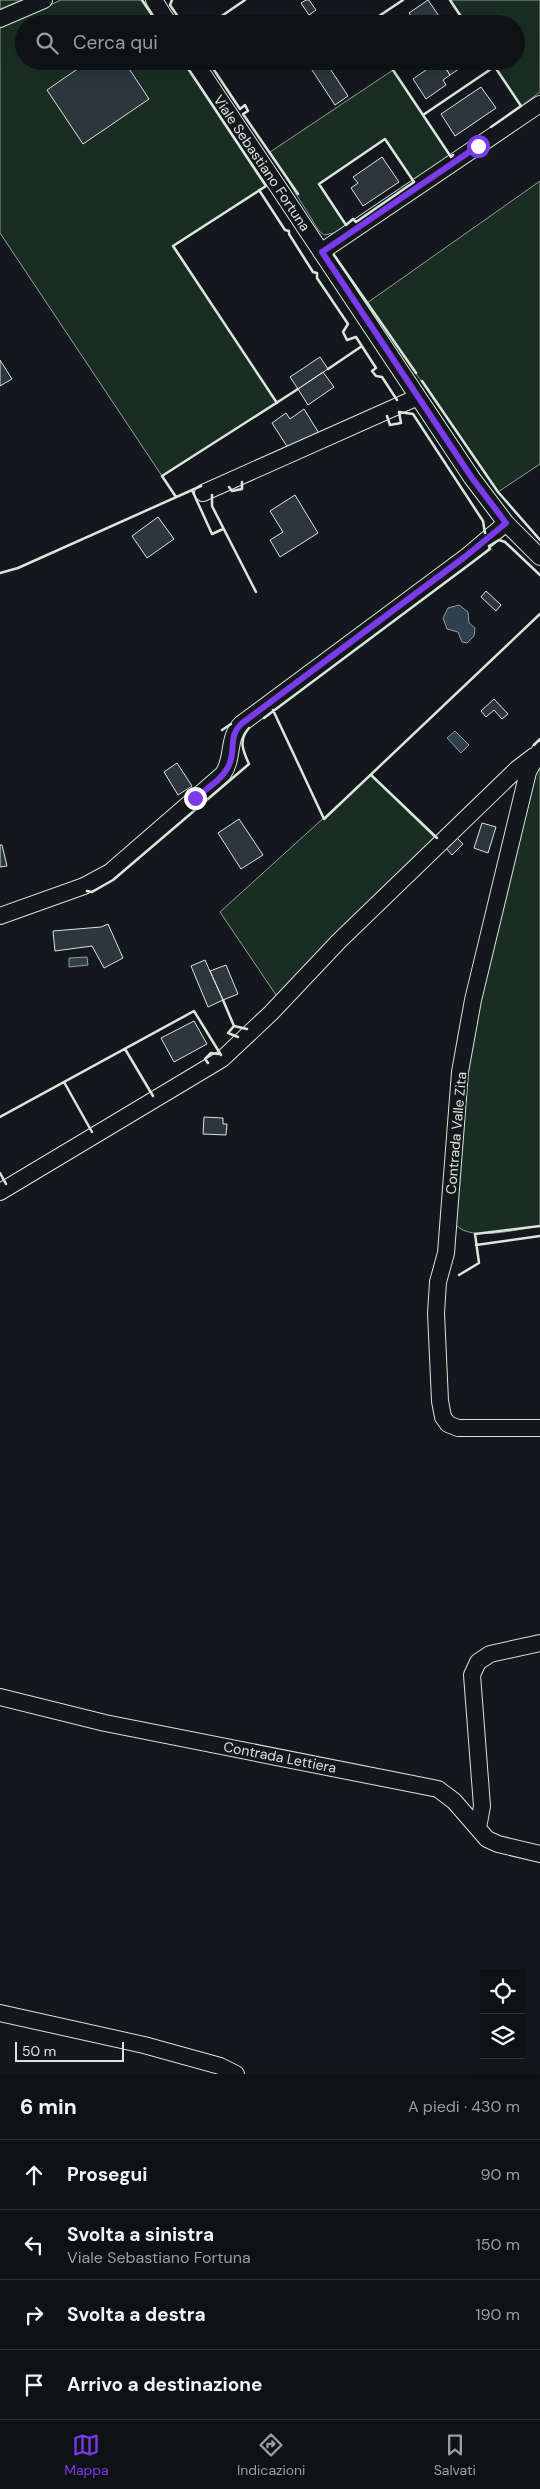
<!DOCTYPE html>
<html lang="it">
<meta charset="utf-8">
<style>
:root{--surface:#0f1215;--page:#181b1e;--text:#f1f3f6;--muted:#9b9ea0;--line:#2f3234;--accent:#7c3aed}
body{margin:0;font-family:"DM Sans",sans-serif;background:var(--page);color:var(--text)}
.controls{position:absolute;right:15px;bottom:15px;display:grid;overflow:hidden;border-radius:0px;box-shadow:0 5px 20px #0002}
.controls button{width:45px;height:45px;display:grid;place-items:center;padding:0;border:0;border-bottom:1px solid var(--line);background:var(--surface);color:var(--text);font:25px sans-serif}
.scale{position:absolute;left:15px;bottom:12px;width:109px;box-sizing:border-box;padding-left:5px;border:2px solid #d8e6dc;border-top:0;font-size:14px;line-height:18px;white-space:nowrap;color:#d8e6dc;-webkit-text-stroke:4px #14181c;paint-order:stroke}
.stop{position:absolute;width:15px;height:15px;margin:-11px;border:4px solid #7c3aed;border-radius:50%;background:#fff}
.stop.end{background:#7c3aed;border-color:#fff;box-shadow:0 1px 5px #0008}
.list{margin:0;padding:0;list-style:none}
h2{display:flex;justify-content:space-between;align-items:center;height:65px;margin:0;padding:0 20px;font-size:21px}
h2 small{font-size:16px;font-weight:400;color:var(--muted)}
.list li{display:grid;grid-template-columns:32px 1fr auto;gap:15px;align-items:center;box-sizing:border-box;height:70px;padding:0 20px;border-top:1px solid var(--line)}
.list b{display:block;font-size:19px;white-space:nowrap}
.list p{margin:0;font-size:16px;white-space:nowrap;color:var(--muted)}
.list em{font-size:16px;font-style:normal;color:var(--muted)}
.icon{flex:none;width:28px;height:28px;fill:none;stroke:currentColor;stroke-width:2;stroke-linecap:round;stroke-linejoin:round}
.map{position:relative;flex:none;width:540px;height:2074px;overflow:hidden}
.search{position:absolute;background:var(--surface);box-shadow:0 5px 20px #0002;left:15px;right:15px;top:15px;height:55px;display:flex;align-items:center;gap:12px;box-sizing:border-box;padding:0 18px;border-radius:28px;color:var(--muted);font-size:19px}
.sheet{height:345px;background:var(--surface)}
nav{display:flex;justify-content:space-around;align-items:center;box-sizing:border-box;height:70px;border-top:1px solid var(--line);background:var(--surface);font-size:14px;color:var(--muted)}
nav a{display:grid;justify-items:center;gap:2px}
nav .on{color:var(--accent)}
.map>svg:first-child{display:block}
</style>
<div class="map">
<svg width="540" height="2074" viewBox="0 0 540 2074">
<rect width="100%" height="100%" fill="#14181c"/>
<path fill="#1a2d24" stroke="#939e99" d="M0 0H22L0 9Z
M61 0H142L158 24H24V61H183L266 186 174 246 277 403 162 476 0 233V28Z
M450 0H540V92L521 106 491 61H516V24H466Z
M393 70 451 157 414 182 385 139 319 184 346 225 340 232 324 235 319 231 270 152Z
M540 181V464L498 492 367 303Z
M540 757V1226C518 1229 471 1242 456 1225L463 1075Z
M371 775 436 839 278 998 220 912Z"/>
<path fill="#2f3f4d" stroke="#939e99" d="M459 605 468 612 469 623 475 628 474 636 467 643 462 642 458 632 447 629 443 618 448 608Z
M455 731 469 745 461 753 447 738Z
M87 957 88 965 69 967V958Z"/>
<path fill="#2c363c" stroke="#d8e6dc" d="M306 0H309L316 10 309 15 301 3Z
M428 0 443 22 440 24H417L409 13Z
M309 15 315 24H296Z
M402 18 405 24H393Z
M89 61H124L149 99 83 144 47 90Z
M325 61 348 96 335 105 312 70Z
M439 61H441L450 75 443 80 446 85 426 99 413 79Z
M441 61H469V62L450 75Z
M481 87 496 108 455 136 441 114Z
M382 157 399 182 363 206 351 188 358 183 353 177Z
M320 357 328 369 298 389 290 377Z
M0 360 12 379 0 386Z
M323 372 334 387 308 405 298 389Z
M304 409 320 435 288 448 272 423 286 413 290 419Z
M295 495 318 533 280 557 270 540 283 532 270 511Z
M158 517 174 539 147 558 132 536Z
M486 591 501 605 496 611 481 597Z
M494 699 508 714 502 719 494 710 486 717 481 711Z
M177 763 192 786 178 795 164 772Z
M239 819 263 855 241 869 218 833Z
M482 823 496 827 488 853 474 848Z
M456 837 463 844 452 855 445 847Z
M0 845H2L7 866 0 867Z
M108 924 123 958 104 968 92 946 55 951 53 931 101 927Z
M205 960 223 1000 208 1007 191 966Z
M226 965 238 994 223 1000 210 971Z
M194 1021 207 1044 174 1062 161 1038Z
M204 1117 223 1118V1124H227L226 1135 203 1134Z"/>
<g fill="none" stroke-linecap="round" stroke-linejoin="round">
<defs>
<path id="minor" d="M154 0 169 24
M0 19 44 0
M194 61 472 478 506 523 540 557
M321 252 540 104
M203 493 418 397
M540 750 528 772 473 1000 460 1072 446 1253 438 1282 436 1313 440 1401 443 1417 448 1424 458 1428H540
M0 916 84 886 110 872 223 774C234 758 227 738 241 724L466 557 506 523
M0 1192 222 1059 271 1013 339 941 517 769 534 756
M0 1697 105 1723 438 1789 454 1801 487 1839 498 1844 540 1854
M478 1828 482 1806 472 1675 478 1662 490 1654 540 1643
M0 2013 144 2045 220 2066 236 2074"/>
</defs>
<use href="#minor" stroke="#d8e6dc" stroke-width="18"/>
<use href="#minor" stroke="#14181c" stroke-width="16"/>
<path stroke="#d8e6dc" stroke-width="2.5" d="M142 0 158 24
M172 0 170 5 183 24
M450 0 466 24
M210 24 245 0
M367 24 403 0
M183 61 266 186 173 246 277 403
M208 61 240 109 245 105 248 111 243 114 298 194
M387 61 451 157 453 155
M491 61 521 106 491 127
M423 115 494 67
M385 139 414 182 356 222 353 219 346 225 319 184Z
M259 190 285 230 289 231V234L313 272 317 273V278L348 324 343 332 347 340 356 337 376 368 372 371 376 376 382 377 397 400
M334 255 416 373
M328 369 362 346
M422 381 498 492 540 540
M387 416 390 425 401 423 399 412 413 414 483 521 485 533
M229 487 232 491 242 489V482
M192 490 212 534 223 529
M212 495V506L256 592
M176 497 162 476 298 389
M0 573 18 568 201 486
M273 710 324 819 540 614
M264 718 490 549 489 546 499 540 505 542 540 575
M222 730 231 724
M534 745 540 739
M371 775 437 838
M87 891 92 892 113 880 249 764C243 751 238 740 249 728
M223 1000 234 1026 247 1029
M234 1026 228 1033 238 1037
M125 1049 153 1096
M208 1063 205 1059 211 1053 218 1054
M64 1082 92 1132
M0 1117 194 1011 221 1055
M0 1173 6 1184
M476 1245 540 1236
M459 1275 479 1263 475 1234 540 1226"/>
</g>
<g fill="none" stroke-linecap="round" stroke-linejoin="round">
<path stroke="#7c3aed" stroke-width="6" d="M195 798C206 789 223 779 229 765 236 750 228 737 241 724L466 556 506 523 472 478 322 252 478 146"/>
</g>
<g text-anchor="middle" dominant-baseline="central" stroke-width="4" stroke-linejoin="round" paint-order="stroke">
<g font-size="14" fill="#d8e6dc" stroke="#14181c">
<text transform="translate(262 163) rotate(56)">Viale Sebastiano Fortuna</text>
<text transform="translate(456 1133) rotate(-85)">Contrada Valle Zita</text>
<text transform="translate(280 1757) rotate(11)">Contrada Lettiera</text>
</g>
</g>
</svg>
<div class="controls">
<button><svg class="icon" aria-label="locate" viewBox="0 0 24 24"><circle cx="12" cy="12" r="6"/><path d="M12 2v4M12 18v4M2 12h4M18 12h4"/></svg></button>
<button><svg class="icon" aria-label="layers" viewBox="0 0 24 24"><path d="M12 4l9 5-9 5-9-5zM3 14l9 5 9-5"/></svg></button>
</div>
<div class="scale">50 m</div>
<div class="stop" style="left:478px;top:146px"></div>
<div class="stop end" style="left:195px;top:798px"></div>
<div class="search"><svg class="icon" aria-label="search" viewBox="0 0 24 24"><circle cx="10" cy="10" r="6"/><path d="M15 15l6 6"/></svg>Cerca qui</div>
</div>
<section class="sheet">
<h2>6 min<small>A piedi · 430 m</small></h2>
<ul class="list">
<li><svg class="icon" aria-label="ahead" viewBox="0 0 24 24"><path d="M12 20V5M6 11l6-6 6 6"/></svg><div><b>Prosegui</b></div><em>90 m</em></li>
<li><svg class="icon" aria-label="left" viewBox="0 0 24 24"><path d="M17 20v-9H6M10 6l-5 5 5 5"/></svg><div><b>Svolta a sinistra</b><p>Viale Sebastiano Fortuna</p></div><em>150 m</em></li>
<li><svg class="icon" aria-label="right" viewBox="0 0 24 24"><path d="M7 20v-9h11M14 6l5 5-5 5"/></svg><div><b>Svolta a destra</b></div><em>190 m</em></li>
<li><svg class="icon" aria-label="arrive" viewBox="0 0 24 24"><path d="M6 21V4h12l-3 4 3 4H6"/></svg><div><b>Arrivo a destinazione</b></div></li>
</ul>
</section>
<nav>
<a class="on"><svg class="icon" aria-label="map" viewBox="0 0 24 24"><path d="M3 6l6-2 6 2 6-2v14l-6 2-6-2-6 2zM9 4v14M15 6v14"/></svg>Mappa</a>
<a><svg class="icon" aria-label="directions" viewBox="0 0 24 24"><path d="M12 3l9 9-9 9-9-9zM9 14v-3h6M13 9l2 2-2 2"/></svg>Indicazioni</a>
<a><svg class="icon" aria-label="saved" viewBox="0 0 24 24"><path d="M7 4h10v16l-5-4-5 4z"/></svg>Salvati</a>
</nav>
